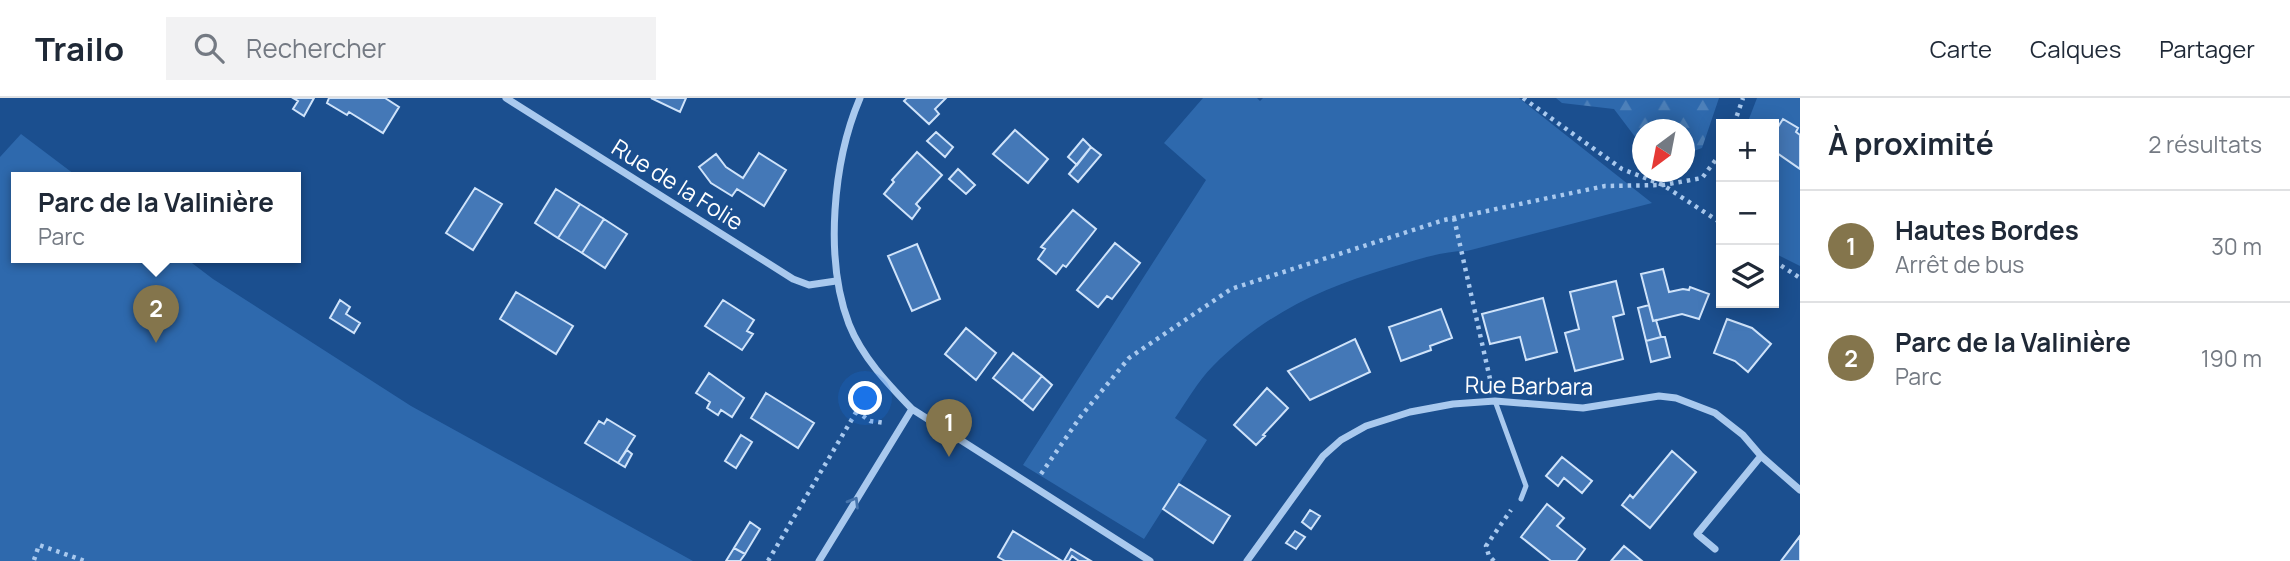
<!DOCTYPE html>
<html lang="fr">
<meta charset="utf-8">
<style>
:root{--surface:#fff;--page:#f2f2f3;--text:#1f2937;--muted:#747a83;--line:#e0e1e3;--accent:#84754c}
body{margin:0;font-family:Manrope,sans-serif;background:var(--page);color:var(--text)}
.controls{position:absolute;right:21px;top:21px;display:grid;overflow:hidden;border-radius:0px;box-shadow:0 4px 18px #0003}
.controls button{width:63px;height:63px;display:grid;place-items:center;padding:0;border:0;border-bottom:2px solid var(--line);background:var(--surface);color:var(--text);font:35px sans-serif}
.compass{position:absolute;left:1632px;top:21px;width:63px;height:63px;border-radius:50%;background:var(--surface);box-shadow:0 4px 18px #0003;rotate:212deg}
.you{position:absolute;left:866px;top:301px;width:24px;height:24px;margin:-18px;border:5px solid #fff;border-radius:50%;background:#1a73e8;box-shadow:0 0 0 10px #1a73e833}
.badge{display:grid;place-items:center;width:46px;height:46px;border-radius:50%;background:var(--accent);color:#fff;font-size:23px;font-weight:700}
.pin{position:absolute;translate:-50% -58px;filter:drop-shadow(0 2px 4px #0008)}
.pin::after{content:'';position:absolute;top:37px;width:24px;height:21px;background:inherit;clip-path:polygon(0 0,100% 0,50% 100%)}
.popup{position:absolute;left:11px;top:74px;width:290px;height:91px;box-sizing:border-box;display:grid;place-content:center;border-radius:0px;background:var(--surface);filter:drop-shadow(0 2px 5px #0005);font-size:23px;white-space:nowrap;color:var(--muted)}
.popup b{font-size:26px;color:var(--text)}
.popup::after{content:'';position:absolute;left:50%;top:100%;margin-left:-14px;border:14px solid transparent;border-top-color:var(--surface)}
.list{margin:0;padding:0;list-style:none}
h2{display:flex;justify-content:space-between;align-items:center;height:91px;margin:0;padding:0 28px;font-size:30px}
h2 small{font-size:23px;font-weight:400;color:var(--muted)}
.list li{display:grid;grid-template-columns:46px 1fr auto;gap:21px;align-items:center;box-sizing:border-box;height:112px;padding:0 28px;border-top:2px solid var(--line)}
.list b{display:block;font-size:26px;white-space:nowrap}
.list p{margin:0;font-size:23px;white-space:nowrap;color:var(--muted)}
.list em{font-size:23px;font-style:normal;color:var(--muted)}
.icon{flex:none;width:38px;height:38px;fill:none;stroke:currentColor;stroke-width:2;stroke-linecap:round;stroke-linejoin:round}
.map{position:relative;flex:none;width:1800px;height:463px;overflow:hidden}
header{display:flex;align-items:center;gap:42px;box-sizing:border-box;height:98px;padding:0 35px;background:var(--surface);border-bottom:2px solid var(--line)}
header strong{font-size:33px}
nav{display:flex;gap:38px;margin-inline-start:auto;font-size:24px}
.search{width:490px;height:63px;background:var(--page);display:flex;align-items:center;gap:18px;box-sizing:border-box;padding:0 24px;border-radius:0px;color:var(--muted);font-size:26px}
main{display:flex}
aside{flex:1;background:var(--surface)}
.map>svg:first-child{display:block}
</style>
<header>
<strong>Trailo</strong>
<div class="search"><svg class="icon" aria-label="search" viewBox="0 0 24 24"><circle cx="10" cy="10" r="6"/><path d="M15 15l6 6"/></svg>Rechercher</div>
<nav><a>Carte</a><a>Calques</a><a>Partager</a></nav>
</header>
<main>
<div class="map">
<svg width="1800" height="463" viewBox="0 0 1800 463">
<defs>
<pattern id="forest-firs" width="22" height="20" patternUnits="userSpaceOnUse" patternTransform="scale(1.75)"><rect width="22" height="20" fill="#2e69ad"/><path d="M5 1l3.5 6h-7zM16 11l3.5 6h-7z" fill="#4d80b9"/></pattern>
</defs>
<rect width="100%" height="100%" fill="#1b4f8f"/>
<path fill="#2e69ad" d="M1203 0H1257L1260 3 1263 0H1519L1652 105 1467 153C1439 153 1415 163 1389 170 1319 191 1265 216 1213 268 1198 283 1187 303 1175 320L1207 342 1144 441 1023 367 1206 82 1164 45Z
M1757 0H1800V168L1774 155V26H1747Z
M21 36 78 79H16V159H184L213 181 411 308 693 463H0V59Z"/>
<path fill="url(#forest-firs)" d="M1556 0H1719L1702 50 1685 56V32H1643L1642 48 1614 11 1562 5Z"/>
<path fill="#4478b7" stroke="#cfe3fa" stroke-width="2" d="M293 0H314L304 18 293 11 298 3Z
M329 0H385L399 9 383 35 349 14 347 17 327 5Z
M651 0H686L680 14Z
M907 0H946L935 11 939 16 929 26 904 3Z
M1783 21 1798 30 1796 34 1800 37V71L1774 53V35Z
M1015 32 1048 61 1028 85 993 56Z
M936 34 953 49 945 59 927 43Z
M1083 41 1091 49 1077 67 1068 59Z
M1091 49 1101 57 1078 84 1069 76Z
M917 54 942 77 916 106 920 110 912 121 884 96 894 84 892 82Z
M759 55 786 72 764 108 737 91 732 98 711 85 699 69 716 56 726 69 743 80Z
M958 71 975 87 966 96 949 81Z
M475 90 502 106 473 152 446 135Z
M556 91 580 106 558 140 535 125Z
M580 106 604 121 582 155 558 140Z
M1073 112 1096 131 1066 169 1063 167 1056 176 1038 161 1045 151 1041 149Z
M604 121 627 136 605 170 582 155Z
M1115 145 1140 165 1112 201 1107 198 1098 209 1077 192Z
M917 146 940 201 912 213 888 158Z
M1663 171 1669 194 1683 191 1689 192 1690 189 1709 196 1699 221 1682 216 1653 223 1641 176Z
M1616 183 1624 216 1613 219 1623 261 1575 273 1565 235 1579 231 1570 194Z
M516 194 573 228 556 256 500 221Z
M1543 200 1557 254 1526 262 1520 239 1490 246 1482 216Z
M340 202 350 209 346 216 360 225 354 235 330 220Z
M723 202 754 222 747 233 753 236 742 252 705 228Z
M1649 207 1653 223 1656 222 1661 239 1646 243 1638 210Z
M1441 211 1452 240 1430 248 1431 252 1401 263 1389 229Z
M1727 221 1752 230 1771 246 1748 274 1735 263 1714 255Z
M966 230 996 255 976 282 945 256Z
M1661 239H1665L1670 259 1651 264 1646 243Z
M1355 241 1370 274 1310 302 1288 273Z
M1013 255 1042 278 1022 303 993 280Z
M709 275 744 300 732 319 721 312 718 317 707 310 710 304 696 295Z
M1042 278 1052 287 1033 312 1022 303Z
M1267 290 1288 310 1263 337 1265 338 1256 347 1234 327Z
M766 295 814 325 798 350 751 320Z
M607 321 635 338 618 365 585 345 599 323 604 326Z
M741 337 752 344 736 370 725 363Z
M627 352 632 356 625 369 618 365Z
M1672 353 1696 374 1650 430 1622 407 1630 397 1633 400Z
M1562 359 1592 383 1582 395 1564 380 1558 388 1546 378Z
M1179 386 1230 418 1213 445 1163 411Z
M1547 406 1564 420 1557 428 1585 451 1576 463H1551L1521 439Z
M1310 412 1320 418 1311 431 1302 424Z
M750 424 760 431 745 456 734 450Z
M1013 433 1062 463H1005L998 459Z
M1295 433 1305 439 1296 451 1286 445Z
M1800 438V463H1781Z
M1624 448 1642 463H1611Z
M734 450 745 456 740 463H726Z
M1071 451 1091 463H1079L1072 458 1069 463H1064Z"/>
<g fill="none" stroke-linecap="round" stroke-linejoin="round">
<path stroke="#a9c9ee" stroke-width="4.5" stroke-dasharray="3.5 5" stroke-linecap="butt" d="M1523 0 1622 71 1663 87 1721 125
M1734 26 1743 0
M1454 120 1492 290
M1774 163 1800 180
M856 313 870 323 885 325
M1041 376 1081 318 1129 260 1231 191 1444 122 1605 88 1663 87 1702 80 1721 55
M34 462 39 447 85 463
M768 463 871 289
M1494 463 1489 458 1486 448 1511 412"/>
<path stroke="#a9c9ee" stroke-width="5" d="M1495 303 1526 388 1521 401"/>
<path stroke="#a9c9ee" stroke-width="7" d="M506 0 793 181 809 187 836 183
M860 0C833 63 824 161 849 226 862 259 888 286 912 311L1150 463
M1715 451 1697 436 1761 358
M819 463 912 311
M1247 463 1323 358 1341 342 1366 328 1410 314 1453 306 1495 303 1583 310 1659 298 1676 300 1715 315 1743 337 1761 358 1800 392"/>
</g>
<defs><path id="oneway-chevron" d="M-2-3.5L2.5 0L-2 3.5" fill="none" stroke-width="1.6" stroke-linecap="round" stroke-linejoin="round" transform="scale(1.75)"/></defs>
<use stroke="#4674ac" href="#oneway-chevron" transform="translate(854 404) rotate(-59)"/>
<g text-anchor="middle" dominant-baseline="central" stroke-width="5" stroke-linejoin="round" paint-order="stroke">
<g font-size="23" fill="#fff" stroke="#1b4f8f">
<text transform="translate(678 86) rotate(32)">Rue de la Folie</text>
<text transform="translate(1529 287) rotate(1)">Rue Barbara</text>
</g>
</g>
</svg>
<div class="controls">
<button>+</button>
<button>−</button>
<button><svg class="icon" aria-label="layers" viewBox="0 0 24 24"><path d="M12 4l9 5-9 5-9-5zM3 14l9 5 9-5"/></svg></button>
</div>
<svg class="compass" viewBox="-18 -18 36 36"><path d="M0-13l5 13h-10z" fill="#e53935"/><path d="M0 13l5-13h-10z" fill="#747a83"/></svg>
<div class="you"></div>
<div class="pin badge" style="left:949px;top:359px">1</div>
<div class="pin badge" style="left:156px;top:245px">2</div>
<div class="popup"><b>Parc de la Valinière</b>Parc</div>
</div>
<aside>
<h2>À proximité<small>2 résultats</small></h2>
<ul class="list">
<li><span class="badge">1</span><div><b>Hautes Bordes</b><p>Arrêt de bus</p></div><em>30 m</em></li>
<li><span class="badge">2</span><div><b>Parc de la Valinière</b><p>Parc</p></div><em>190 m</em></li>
</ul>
</aside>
</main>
